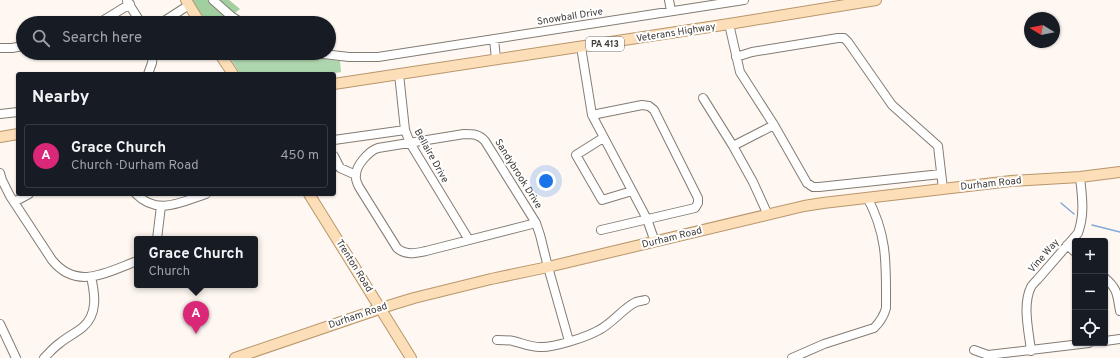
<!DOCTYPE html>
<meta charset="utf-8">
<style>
:root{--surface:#171b24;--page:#20242c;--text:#f1f3f6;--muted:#9ea1a6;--line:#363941;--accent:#db2777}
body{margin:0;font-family:Overpass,sans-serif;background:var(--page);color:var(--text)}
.controls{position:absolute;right:12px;bottom:12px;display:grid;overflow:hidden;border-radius:4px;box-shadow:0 1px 3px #0004}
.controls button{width:36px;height:36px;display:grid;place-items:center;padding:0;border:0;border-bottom:1px solid var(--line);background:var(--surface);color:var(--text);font:20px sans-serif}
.compass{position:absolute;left:1024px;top:12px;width:36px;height:36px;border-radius:50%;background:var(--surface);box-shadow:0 1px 3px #0004;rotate:280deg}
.you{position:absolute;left:546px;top:181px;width:14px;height:14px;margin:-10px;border:3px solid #fff;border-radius:50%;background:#1a73e8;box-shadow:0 0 0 6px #1a73e833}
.badge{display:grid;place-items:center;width:26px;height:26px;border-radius:50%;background:var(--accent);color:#fff;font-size:13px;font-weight:700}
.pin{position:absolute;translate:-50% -33px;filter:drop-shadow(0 1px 2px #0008)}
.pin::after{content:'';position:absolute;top:21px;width:14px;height:12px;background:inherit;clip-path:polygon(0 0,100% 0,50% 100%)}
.popup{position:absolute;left:134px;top:236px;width:124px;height:52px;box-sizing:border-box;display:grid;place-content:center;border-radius:4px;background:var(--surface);filter:drop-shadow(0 1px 3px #0005);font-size:13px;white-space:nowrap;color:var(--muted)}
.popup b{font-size:15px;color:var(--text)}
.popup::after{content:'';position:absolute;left:50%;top:100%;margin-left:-8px;border:8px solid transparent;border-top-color:var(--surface)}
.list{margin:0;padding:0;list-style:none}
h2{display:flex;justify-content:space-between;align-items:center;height:52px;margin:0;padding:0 16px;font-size:17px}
h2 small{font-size:13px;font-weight:400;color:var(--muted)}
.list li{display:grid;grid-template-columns:26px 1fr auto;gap:12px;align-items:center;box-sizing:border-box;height:64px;margin:0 8px 8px;padding:0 8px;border:1px solid var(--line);border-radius:4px}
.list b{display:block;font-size:15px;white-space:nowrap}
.list p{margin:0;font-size:13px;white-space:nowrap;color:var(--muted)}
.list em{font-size:13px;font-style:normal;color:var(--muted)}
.icon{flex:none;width:22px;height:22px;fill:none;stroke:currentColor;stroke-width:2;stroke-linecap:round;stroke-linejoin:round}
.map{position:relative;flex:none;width:1120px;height:358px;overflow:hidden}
.search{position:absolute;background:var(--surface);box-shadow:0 1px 3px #0004;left:16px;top:16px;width:320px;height:44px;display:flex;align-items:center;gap:10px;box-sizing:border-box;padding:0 14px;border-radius:22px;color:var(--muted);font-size:15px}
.panel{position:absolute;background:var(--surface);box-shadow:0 1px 3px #0004;left:16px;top:72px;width:320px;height:124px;border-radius:4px}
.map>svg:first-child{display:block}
</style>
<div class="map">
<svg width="1120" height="358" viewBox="0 0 1120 358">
<rect width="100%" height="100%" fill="#fff8f2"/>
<path fill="#aed6ae" d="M227 53H299L313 57 340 61 341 72 330 74H240Z"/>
<path fill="#a1cfa0" d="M192 0H229L240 9 222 23H207Z"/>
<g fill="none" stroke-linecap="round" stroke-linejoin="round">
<path stroke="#82a9d7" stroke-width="1.5" d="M1061 203 1074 214
M1092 225 1120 232"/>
<defs>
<path id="minor" d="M213 0 231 16 242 23
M669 0 671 11
M127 1 141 23
M99 23 130 4
M161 23 189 5
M729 24 740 72 774 125 807 183 813 187H819L941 174
M494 39 496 59
M581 47 592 115 647 219 655 242
M0 48H12L23 46
M315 53 349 57H378L744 0
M736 57 752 52 838 38H844L848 42 892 105 938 146 943 189
M148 74 152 63 153 53
M399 74 405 130 410 143 469 240
M703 98 733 146 753 182 768 215
M0 114 18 112
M592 115 642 105 649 106 654 110 698 198V203L695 208 601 230
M603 138 576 155 602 200 632 191
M334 140 405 130
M733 146 774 125
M334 156 340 168 356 175
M0 173 2 180 10 196 52 260C77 291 107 272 137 261
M136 194C158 216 181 202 206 194
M14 202 29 194
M536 223 426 251C416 253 406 256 397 248L359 187C357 183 355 179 356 175 356 165 369 151 378 148L464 134C473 134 479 134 485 141L536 223 540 235 548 267 569 341
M157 239 161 206
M1067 245 1075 252
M1105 278C1118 289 1117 295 1120 311
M0 324 16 358
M497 340C503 340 508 340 513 341 522 343 530 347 540 347 553 348 587 337 599 330 613 323 623 308 636 302 638 301 642 301 645 300
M1105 341 1120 339
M974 350 988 355 1089 343
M1031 351C1029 332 1022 305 1031 287 1032 285 1035 282 1037 280L1078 233C1085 214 1082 196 1080 177
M44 358C49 353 54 347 60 343 67 337 76 333 83 327 98 314 95 294 91 277
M792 358 824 344 874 328C880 322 884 316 886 308 886 265 888 236 867 197"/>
<path id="major" d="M186 0 200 23
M219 53 233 74
M334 84 729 24 876 0
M0 137 18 134
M309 194 411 358
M235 358 391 305 414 298 491 279 548 267 804 206 823 203 1011 181 1080 177 1120 172"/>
</defs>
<use href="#minor" stroke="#837c74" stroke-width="10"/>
<use href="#major" stroke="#b8966c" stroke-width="12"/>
<use href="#minor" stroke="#fff" stroke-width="8"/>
<use href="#major" stroke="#fcdeb8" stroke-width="10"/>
</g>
<g text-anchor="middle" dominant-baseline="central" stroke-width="4" stroke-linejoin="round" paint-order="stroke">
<rect fill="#fff" stroke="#777573" stroke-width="1" x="586" y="37" width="38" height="14" rx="3"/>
<g font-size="9" font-weight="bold" fill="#3d3a37">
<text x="605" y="44">PA 413</text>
</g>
<g font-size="10" fill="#3d3a37" stroke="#fff">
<text transform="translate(570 17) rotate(-9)">Snowball Drive</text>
<text transform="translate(676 33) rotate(-9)">Veterans Highway</text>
<text transform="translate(431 156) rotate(61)">Bellaire Drive</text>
<text transform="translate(518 174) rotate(58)">Sandybrook Drive</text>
<text transform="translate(991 184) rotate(-6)">Durham Road</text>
<text transform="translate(672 238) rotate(-14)">Durham Road</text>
<text transform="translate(1044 256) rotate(-49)">Vine Way</text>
<text transform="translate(354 266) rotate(58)">Trenton Road</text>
<text transform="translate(358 316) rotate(-19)">Durham Road</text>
</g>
</g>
</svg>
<div class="controls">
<button>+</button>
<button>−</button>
<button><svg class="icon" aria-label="locate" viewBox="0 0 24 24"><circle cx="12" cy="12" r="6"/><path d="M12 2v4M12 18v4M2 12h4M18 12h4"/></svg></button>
</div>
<svg class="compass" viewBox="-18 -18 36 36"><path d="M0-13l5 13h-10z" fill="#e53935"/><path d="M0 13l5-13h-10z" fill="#9ea1a6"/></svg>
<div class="you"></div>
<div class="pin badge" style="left:196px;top:334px">A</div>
<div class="popup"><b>Grace Church</b>Church</div>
<div class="search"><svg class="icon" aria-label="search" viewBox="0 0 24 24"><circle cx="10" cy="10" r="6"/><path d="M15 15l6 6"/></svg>Search here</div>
<section class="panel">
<h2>Nearby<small></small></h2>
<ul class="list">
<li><span class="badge">A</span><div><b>Grace Church</b><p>Church · Durham Road</p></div><em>450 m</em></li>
</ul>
</section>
</div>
